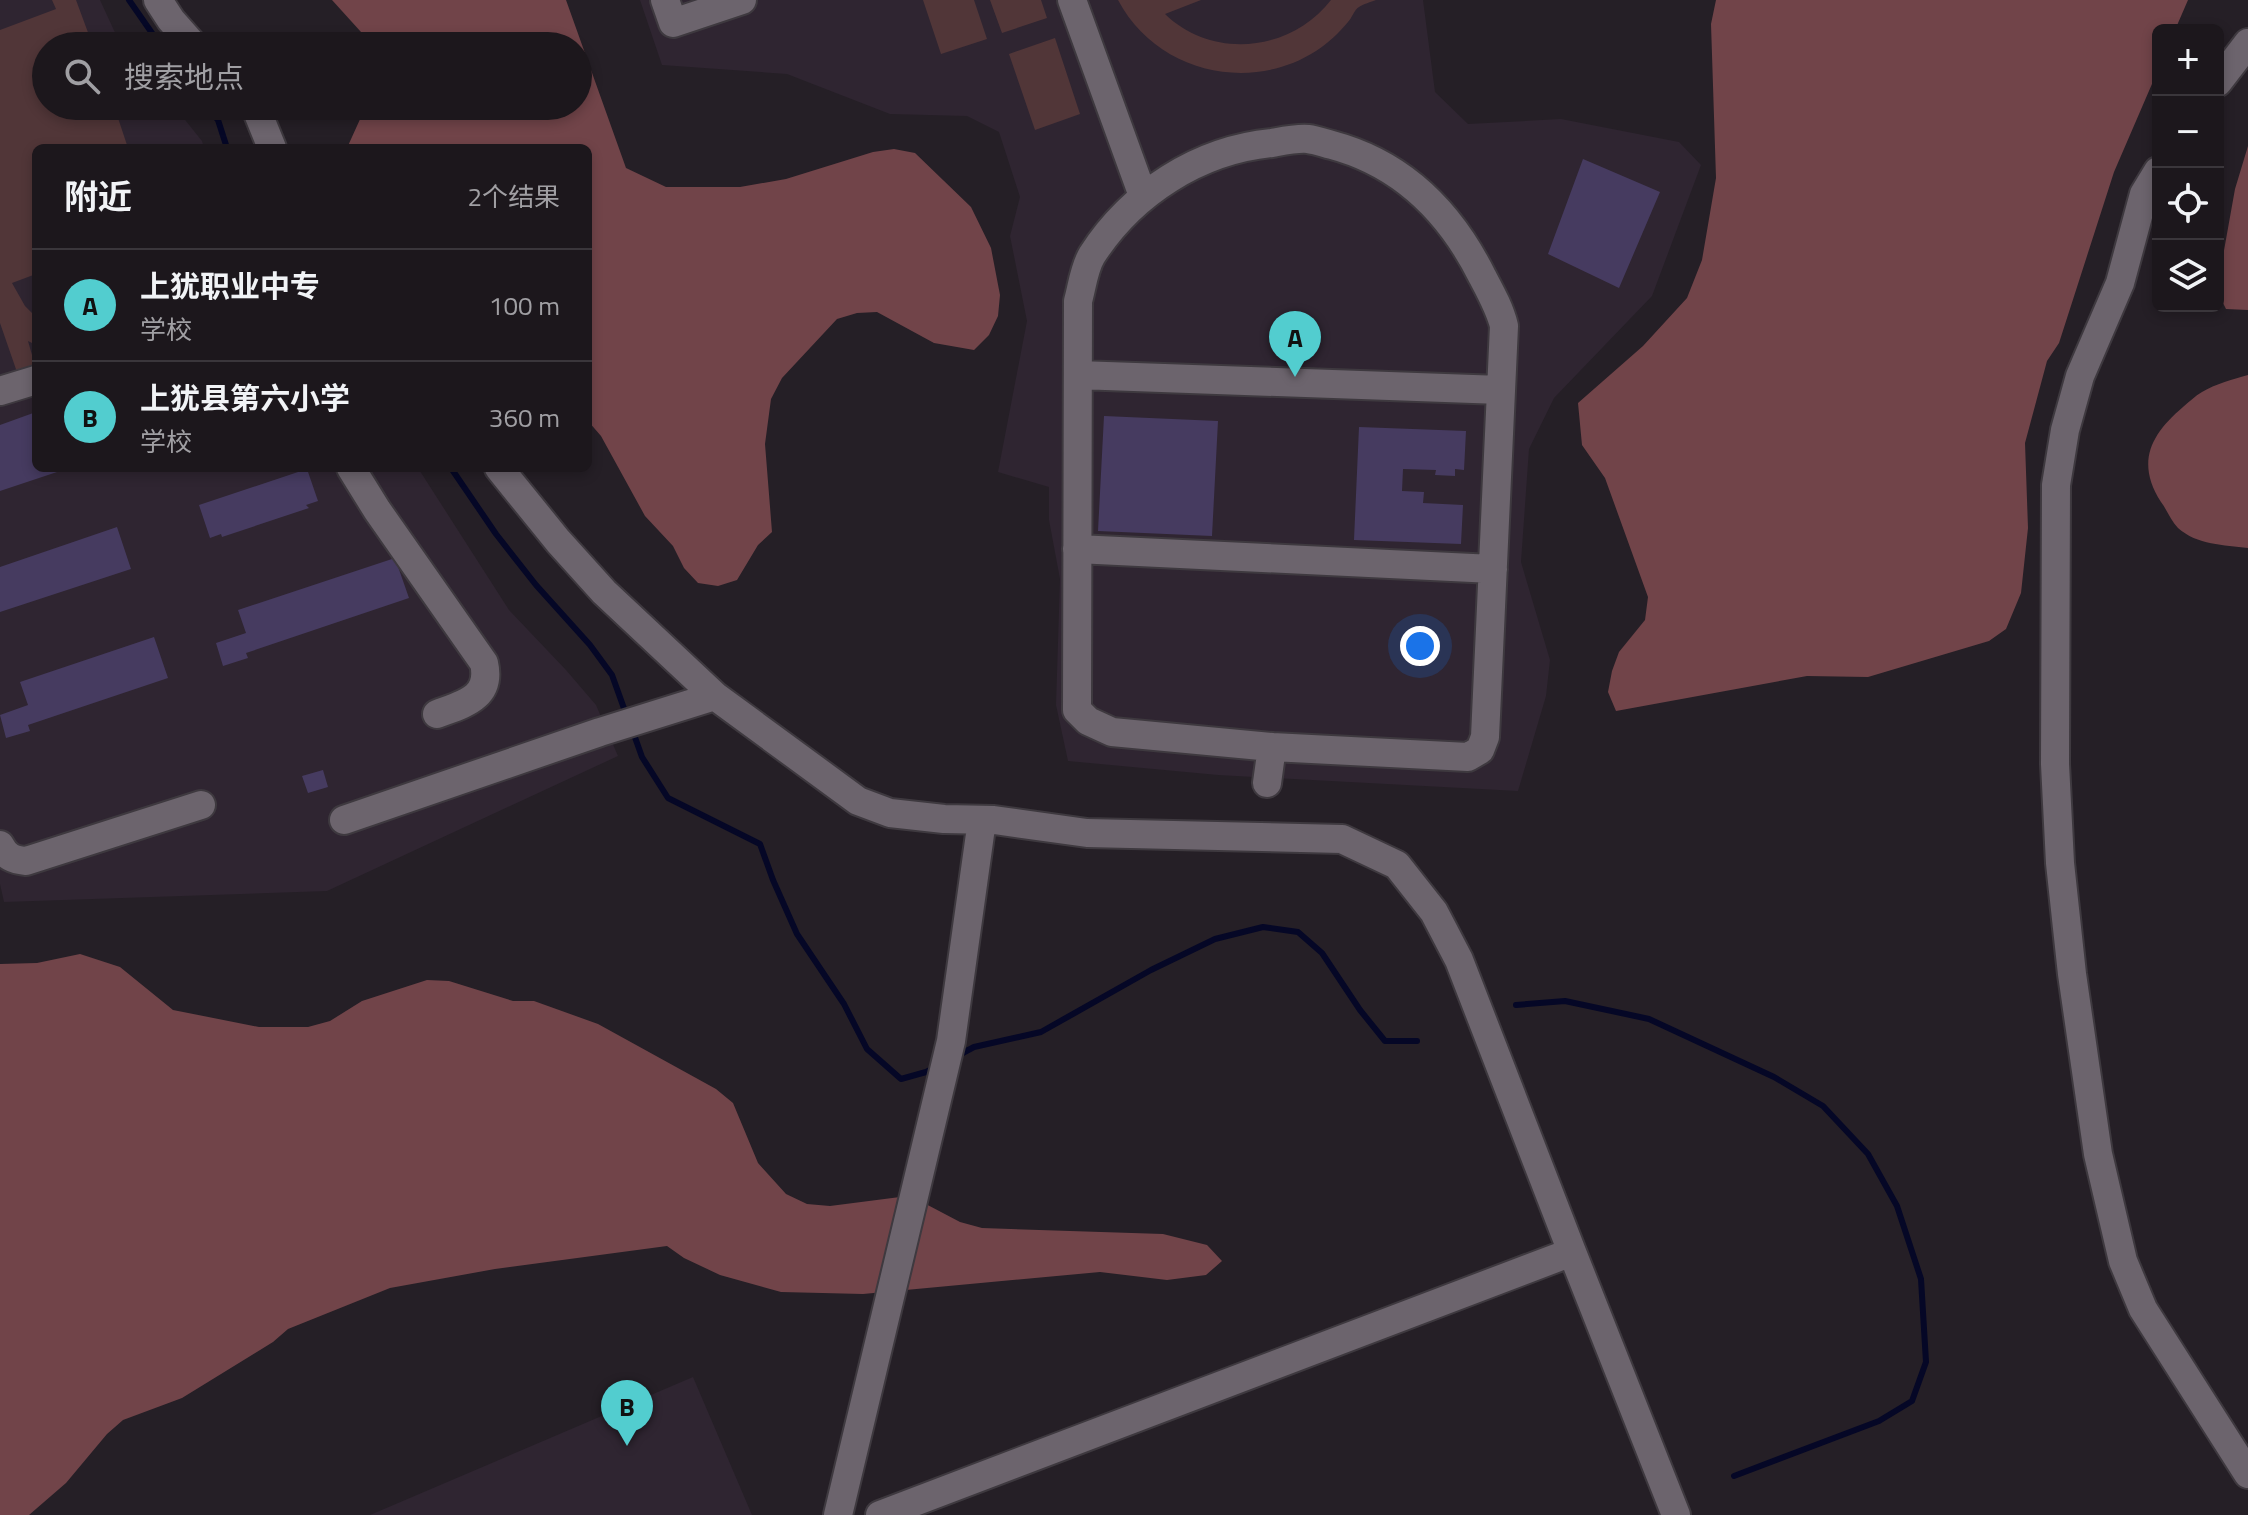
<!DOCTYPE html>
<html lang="zh">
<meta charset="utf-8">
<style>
:root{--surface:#1c171c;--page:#252025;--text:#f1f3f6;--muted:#a09fa3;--line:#3a363b;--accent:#52cdcf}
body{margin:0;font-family:"Titillium Web","Noto Sans SC",sans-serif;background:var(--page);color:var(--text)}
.controls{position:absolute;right:24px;top:24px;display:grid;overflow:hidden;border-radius:12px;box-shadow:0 4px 12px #0003}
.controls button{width:72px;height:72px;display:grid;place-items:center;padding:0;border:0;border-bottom:2px solid var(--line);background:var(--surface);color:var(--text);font:40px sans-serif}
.you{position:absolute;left:1420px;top:646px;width:28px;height:28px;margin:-20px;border:6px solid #fff;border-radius:50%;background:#1a73e8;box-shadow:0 0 0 12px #1a73e833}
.badge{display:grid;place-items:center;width:52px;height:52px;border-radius:50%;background:var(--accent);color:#111;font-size:26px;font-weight:700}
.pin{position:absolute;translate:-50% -66px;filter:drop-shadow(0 2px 4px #0008)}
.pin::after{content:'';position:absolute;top:42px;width:28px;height:24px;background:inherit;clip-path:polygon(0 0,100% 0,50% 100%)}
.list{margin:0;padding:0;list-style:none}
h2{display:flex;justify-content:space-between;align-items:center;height:104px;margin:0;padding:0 32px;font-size:34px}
h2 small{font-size:26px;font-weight:400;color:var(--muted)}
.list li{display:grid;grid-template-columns:52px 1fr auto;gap:24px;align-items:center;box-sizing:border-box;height:112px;padding:0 32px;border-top:2px solid var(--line)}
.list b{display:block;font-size:30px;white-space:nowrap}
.list p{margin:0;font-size:26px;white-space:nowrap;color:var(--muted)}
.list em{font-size:26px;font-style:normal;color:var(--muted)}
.icon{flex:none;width:44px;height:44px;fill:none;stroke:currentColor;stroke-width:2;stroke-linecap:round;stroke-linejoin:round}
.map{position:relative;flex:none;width:2248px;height:1515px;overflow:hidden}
.search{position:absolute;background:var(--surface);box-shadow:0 4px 12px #0003;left:32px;top:32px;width:560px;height:88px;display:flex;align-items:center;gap:20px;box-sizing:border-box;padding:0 28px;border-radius:44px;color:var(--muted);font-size:30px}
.panel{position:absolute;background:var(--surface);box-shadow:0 4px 12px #0003;left:32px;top:144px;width:560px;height:328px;border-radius:12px}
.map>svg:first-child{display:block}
</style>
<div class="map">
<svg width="2248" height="1515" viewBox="0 0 2248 1515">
<rect width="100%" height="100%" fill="#251f26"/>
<path fill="#2f2531" d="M0 0H100L118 39 124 46H46V106H174L202 141 204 148H36V468H418L509 610 566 670 596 705 618 756 327 891 4 902 0 884Z
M640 0H1423L1435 92 1468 124 1561 119 1679 142 1701 165 1652 296 1554 398 1529 449 1521 562 1550 660 1546 696 1518 791 1218 775 1068 761 1056 705 1060 579 1049 520V487L998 472 1027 321 1010 236 1020 197 999 132 967 116 890 114 787 74 662 65Z
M693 1377 752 1515H370Z"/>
<path fill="#513638" d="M52 0H76L93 46H46V106H114L128 148H36V274L12 283 25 306 36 317V345L28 341 36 369 18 375 0 323V30L56 9Z
M923 0H974L987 39 941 54Z
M990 0H1041L1047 18 1002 33Z
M1118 0H1201L1165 14C1212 60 1291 52 1331 0H1376C1371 2 1363 4 1359 7 1354 10 1352 18 1348 22 1339 33 1328 43 1316 51 1249 94 1156 72 1118 0Z
M1055 38 1080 114 1035 130 1009 54Z"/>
<path fill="#714449" d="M332 0H566L626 168 666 187H740L786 179 873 152 894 149 915 153 971 207 991 248 1000 295 998 316 989 335 974 350 934 343 877 312 857 313 837 319 782 378 771 399 765 444 772 532 758 545 737 580 718 586 698 583 684 568 673 546 645 516 601 436 588 421V148H347L366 106H578V46H366L361 32Z
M1716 0H2188L2175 30H2158V70L2114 172 2059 343 2047 361 2025 443 2028 528 2021 593 2006 629 1989 641 1868 677 1807 676 1616 711 1608 692 1612 671 1619 652 1645 620 1648 597 1605 478 1582 445 1578 403 1643 346 1687 298 1702 260 1716 178 1711 24Z
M2248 146V310L2226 309 2218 293V284L2235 189Z
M2248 375V548C2224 545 2197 545 2178 528 2171 521 2167 510 2161 502 2136 463 2150 435 2183 407 2189 402 2195 396 2202 392 2215 384 2234 379 2248 375Z
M80 954 120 967 173 1010 259 1027H308L330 1021 362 1001 427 980 449 981 513 1001H534L598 1024 716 1089 733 1103 758 1163 786 1194 807 1204 830 1206 900 1197 922 1202 960 1222 982 1228 1163 1234 1207 1245 1222 1261 1206 1275 1167 1280 1100 1272 863 1294 781 1292 720 1275 684 1258 667 1246 495 1269 390 1288 288 1329 273 1342 182 1398 123 1420 107 1434 66 1483 29 1515H0V964L37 963Z"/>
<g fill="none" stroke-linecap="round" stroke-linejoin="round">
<path stroke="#050726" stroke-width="6" d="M129 0 161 46
M206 106 218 120 227 148
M451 468 496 534 536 585 590 645 612 675 626 714
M632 729 642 757 668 798 760 844 773 880 797 934 844 1004 867 1049 901 1079 926 1072 936 1067
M1516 1005 1565 1001 1649 1019 1774 1077 1823 1106 1868 1154 1897 1206 1921 1279 1926 1362 1912 1401 1879 1421 1734 1476
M957 1056 974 1047 1041 1032 1151 970 1215 939 1263 927 1298 932 1322 953 1360 1010 1385 1041H1417"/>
</g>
<path fill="#463b60" d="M1583 159 1660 192 1619 288 1548 254Z
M36 412V468L66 469 0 491V425Z
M1104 416 1218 421 1212 536 1098 531Z
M1359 427 1466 431 1464 470 1455 469V476L1435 475 1436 470 1403 469 1402 491 1424 492 1423 503 1463 505 1461 544 1354 540Z
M307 469 318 501 306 505 309 508 222 537 221 534 210 538 199 505Z
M117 527 131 569 0 612V567Z
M395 558 409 598 246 653 248 658 223 666 216 643 246 633 238 610Z
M154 637 168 678 28 725 30 731 6 738 0 715 28 705 20 682Z
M323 770 328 787 308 793 302 776Z"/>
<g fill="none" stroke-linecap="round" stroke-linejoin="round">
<defs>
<path id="minor" d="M158 0 171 20 194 46
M665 0 673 23 742 0
M1072 0 1143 196
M2218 82 2248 43
M255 106 272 148
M2158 171 2144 194 2120 283 2080 376 2065 430 2056 485 2055 764 2060 863 2072 974 2098 1154 2123 1261 2143 1309 2248 1474
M1078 375 1501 390
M0 391 36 380
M351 468 377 510 484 663C492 698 463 704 437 714
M499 468 558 541 604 592 715 696 858 801 890 813 944 819 994 820 1087 833 1342 839 1397 865 1434 912 1459 960 1572 1252 1676 1515
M1077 549 1493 569
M1267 783 1272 747 1468 757 1480 750 1485 737 1504 326C1500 309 1491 293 1482 276 1450 212 1403 164 1332 145 1324 143 1316 140 1308 139 1297 138 1283 141 1272 143 1199 150 1132 193 1092 255 1084 268 1082 287 1078 301L1077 710 1088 721 1112 732 1272 747
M344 820 600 732 715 696
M0 845C6 857 14 860 26 861L201 805
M838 1515 951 1041 982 820
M880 1515 1572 1252"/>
</defs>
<use href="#minor" stroke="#3e393f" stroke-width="32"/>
<use href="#minor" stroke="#6c646d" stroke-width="28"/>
</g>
</svg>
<div class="controls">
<button>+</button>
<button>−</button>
<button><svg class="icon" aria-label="locate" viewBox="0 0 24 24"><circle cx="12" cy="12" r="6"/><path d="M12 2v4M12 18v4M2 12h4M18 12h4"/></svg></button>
<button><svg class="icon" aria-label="layers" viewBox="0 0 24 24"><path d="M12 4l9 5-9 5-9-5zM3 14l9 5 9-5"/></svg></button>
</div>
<div class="you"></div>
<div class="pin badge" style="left:1295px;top:377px">A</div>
<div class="pin badge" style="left:627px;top:1446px">B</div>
<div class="search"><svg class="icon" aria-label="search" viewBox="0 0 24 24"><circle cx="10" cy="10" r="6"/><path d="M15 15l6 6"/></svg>搜索地点</div>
<section class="panel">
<h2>附近<small>2个结果</small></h2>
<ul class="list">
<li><span class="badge">A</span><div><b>上犹职业中专</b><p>学校</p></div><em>100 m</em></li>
<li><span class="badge">B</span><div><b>上犹县第六小学</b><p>学校</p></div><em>360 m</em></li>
</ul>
</section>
</div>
